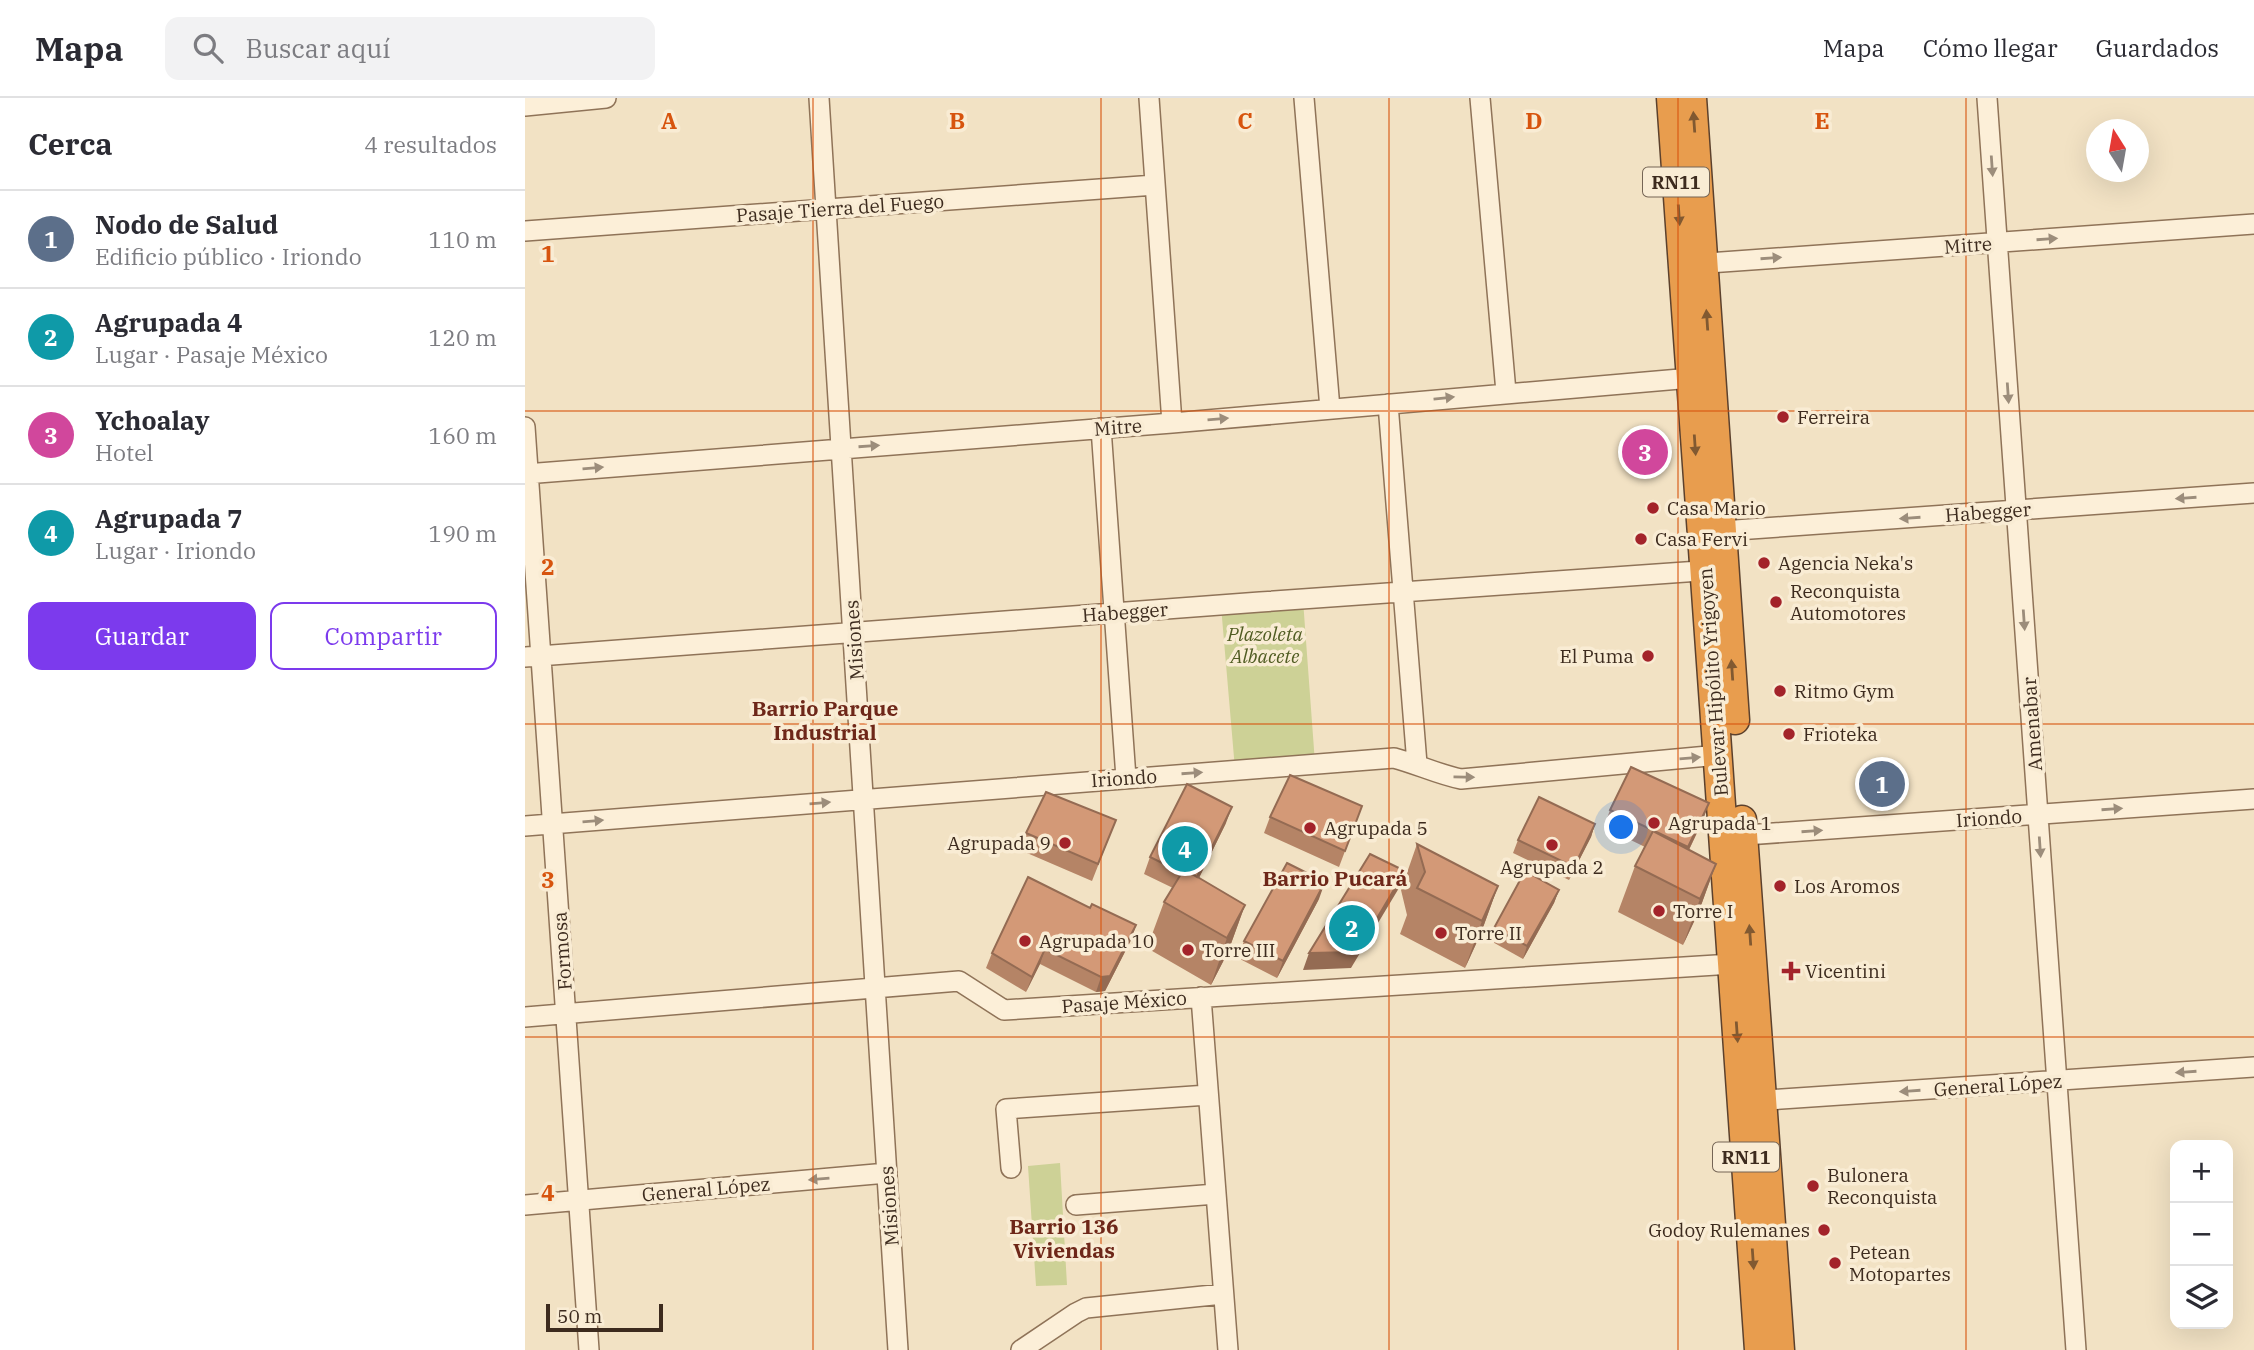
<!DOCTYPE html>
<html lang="es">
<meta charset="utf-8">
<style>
:root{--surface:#fff;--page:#f2f2f3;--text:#2b2b33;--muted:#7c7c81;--line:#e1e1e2;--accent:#7c3aed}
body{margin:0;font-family:"IBM Plex Serif",serif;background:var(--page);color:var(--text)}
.controls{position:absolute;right:21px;bottom:21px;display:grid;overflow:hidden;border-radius:14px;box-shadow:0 7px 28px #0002}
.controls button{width:63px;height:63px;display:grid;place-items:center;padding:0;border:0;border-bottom:2px solid var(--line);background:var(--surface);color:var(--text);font:35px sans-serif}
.compass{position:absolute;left:1561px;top:21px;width:63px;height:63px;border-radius:50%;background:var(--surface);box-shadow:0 7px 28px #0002;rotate:349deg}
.scale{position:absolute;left:21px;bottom:18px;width:117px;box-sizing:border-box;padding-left:7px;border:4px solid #3d2b1e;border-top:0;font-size:19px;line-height:24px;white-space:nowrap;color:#3d2b1e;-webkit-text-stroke:5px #f9ecd4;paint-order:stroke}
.you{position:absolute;left:1097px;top:730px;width:24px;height:24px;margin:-18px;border:5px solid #fff;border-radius:50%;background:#1a73e8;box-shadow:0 0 0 10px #1a73e833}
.badge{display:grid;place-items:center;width:46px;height:46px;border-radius:50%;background:var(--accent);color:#fff;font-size:23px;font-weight:700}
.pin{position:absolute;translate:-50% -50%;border:4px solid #fff;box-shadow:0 2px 7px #0006}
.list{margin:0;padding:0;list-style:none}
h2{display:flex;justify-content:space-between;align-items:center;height:91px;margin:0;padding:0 28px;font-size:30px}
h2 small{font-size:23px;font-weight:400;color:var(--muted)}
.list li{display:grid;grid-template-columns:46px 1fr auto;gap:21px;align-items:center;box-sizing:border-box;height:98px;padding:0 28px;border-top:2px solid var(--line)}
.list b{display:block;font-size:26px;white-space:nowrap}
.list p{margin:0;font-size:23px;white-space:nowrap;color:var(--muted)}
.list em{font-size:23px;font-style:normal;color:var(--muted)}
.actions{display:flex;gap:14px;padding:21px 28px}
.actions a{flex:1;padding:16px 0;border:2px solid var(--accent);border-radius:14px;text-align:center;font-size:24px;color:var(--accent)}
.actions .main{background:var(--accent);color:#fff}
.icon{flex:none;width:38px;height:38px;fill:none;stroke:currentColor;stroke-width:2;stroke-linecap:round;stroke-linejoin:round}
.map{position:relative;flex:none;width:1729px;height:1252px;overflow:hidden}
header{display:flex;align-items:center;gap:42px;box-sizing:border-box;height:98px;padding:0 35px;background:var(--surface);border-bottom:2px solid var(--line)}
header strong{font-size:33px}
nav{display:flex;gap:38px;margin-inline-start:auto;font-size:24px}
.search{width:490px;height:63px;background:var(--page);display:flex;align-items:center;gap:18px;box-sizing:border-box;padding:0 24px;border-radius:14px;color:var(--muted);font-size:26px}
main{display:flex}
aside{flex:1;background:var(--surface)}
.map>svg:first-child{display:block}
</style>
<header>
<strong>Mapa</strong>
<div class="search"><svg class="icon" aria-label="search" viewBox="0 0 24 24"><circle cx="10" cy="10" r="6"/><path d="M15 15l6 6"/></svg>Buscar aquí</div>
<nav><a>Mapa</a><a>Cómo llegar</a><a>Guardados</a></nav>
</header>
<main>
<aside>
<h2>Cerca<small>4 resultados</small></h2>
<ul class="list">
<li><span class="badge" style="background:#5c6f8a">1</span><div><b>Nodo de Salud</b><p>Edificio público · Iriondo</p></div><em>110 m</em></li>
<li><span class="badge" style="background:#0f9aa8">2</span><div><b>Agrupada 4</b><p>Lugar · Pasaje México</p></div><em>120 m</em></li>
<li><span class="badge" style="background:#d1479c">3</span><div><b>Ychoalay</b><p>Hotel</p></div><em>160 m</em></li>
<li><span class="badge" style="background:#0f9aa8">4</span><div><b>Agrupada 7</b><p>Lugar · Iriondo</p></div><em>190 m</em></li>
</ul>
<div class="actions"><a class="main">Guardar</a><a>Compartir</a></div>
</aside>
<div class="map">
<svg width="1729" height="1252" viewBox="0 0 1729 1252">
<rect width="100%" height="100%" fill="#f2e2c4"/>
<path fill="#cdd196" d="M778 502 790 665 710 671 696 508Z
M535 1065 542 1187 511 1188 503 1068Z"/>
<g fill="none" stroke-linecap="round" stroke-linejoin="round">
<defs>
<path id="minor" d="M294 0 373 1252
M624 0 647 325
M779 0 805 311
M955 0 981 294
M1462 0 1551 1252
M0 8 81 0
M0 133 630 87
M1169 166 1729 126
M863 306 892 666
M0 329 64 1252
M576 330 601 680
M0 376 647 325 1178 279
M1197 433 1729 395
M0 559 735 504 1189 472
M0 728 869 660C892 666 912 676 936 681L1194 657
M1207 738 1729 701
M676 899 703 1252
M0 919 434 883 479 912 1207 866
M1227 1003 1729 969
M486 1070 481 1011 683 997
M0 1107 362 1075
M551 1107 691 1096
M496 1252 551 1215 561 1210 698 1196"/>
<path id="highway" d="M1146 0C1175 417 1206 835 1234 1252
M1167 0 1210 622
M1217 722 1255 1252"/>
</defs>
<use href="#minor" stroke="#8f7358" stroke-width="22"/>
<use href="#highway" stroke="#5c412d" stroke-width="31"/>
<use href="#minor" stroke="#fcefd8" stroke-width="19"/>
<use href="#highway" stroke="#e89d4e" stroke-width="28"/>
</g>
<path fill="#b58466" d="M837 708 814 769 739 735 745 719Z
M1085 712 1178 722 1164 752 1191 766 1174 813 1158 847 1093 814 1110 768 1120 749 1079 729Z
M591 722 567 783 495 752 501 735Z
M701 725 674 780 720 807 703 854 686 887 622 850 639 804 648 790 619 776 625 759Z
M1070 726 1066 739 1044 782 988 755 993 742Z
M892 746 973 788 956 835 940 870 875 836 882 817 876 792Z
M1034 792 1029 805 998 861 964 842 969 830Z
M794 801 752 880 713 860 719 843Z
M565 810 611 827 606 842 580 893 571 894 515 866 501 894 461 870 467 855Z"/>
<path fill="#946b53" d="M1184 705 1178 722 1157 766 1163 749Z
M707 709 701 725 665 798 671 782Z
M1070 726 1066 739 1044 782 1049 769Z
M1191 766 1174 813 1158 847 1175 801Z
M880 773 874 790 826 870 778 872 784 855Z
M800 784 794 801 752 880 758 863Z
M973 788 956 835 940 870 957 823Z
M1034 792 1029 805 998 861 1002 848Z
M720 807 703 854 686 887 702 840Z
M611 827 606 842 580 893 571 894 576 879Z
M520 851 515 866 501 894 507 879Z"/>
<path fill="#d39977" stroke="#946b53" stroke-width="2" d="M1106 669 1184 705 1163 749 1085 712Z
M765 677 837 708 820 753 745 719Z
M662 686 707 709 672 779 659 771 657 775 625 759Z
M521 694 591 722 573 766 501 735Z
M1014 699 1070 726 1049 769 993 742Z
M1128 733 1191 766 1175 801 1110 768Z
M892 746 973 788 957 823 892 790 900 774Z
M845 756 880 773 832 854 784 855Z
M762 765 800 784 758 863 719 843Z
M659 771 720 807 702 840 639 804Z
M1000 773 1034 792 1002 848 969 830Z
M503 779 565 810 567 806 611 827 585 878 576 879 520 851 507 879 467 855Z"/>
<defs><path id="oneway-solid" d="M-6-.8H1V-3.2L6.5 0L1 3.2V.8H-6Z" transform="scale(1.75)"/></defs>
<g fill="#815931">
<use href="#oneway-solid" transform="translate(1169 24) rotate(-94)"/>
<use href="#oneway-solid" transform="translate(1154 117) rotate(86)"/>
<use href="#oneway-solid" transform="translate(1182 222) rotate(-94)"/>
<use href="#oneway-solid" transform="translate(1170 347) rotate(86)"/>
<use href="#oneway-solid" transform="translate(1207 572) rotate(-94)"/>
<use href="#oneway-solid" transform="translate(1225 837) rotate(-94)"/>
<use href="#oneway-solid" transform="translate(1212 934) rotate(86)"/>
<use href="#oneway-solid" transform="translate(1228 1161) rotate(86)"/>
</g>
<g fill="#9c8d7b">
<use href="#oneway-solid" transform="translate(1467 68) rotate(86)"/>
<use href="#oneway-solid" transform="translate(1522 141) rotate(-4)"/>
<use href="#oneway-solid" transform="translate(1246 160) rotate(-4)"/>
<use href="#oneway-solid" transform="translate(1483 295) rotate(86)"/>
<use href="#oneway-solid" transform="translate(919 300) rotate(-6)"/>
<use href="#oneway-solid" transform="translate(693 321) rotate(-5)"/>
<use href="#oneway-solid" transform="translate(344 348) rotate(-4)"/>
<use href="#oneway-solid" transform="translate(68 370) rotate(-5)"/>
<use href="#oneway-solid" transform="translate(1661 400) rotate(176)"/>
<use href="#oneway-solid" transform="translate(1385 420) rotate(176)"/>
<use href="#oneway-solid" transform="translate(1499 522) rotate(86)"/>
<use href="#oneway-solid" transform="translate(1165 660) rotate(-5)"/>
<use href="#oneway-solid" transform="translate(667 675) rotate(-4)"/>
<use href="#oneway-solid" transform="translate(939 679) rotate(1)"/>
<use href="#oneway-solid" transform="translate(295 705) rotate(-5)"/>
<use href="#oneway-solid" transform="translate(1587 711) rotate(-4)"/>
<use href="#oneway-solid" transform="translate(68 723) rotate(-5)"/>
<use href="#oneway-solid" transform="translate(1287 733) rotate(-4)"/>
<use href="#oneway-solid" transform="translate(1515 749) rotate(86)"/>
<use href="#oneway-solid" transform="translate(1661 974) rotate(176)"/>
<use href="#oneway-solid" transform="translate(1385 993) rotate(176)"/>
<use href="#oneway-solid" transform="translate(294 1081) rotate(175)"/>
</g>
<path fill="none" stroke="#d7540e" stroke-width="2" stroke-opacity="0.55" d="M288 0V1252M576 0V1252M864 0V1252M1153 0V1252M1441 0V1252M0 313H1729M0 626H1729M0 939H1729"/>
<g fill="#a3232a" stroke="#f9ecd4" stroke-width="2.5">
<circle cx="1258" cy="319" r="7"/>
<circle cx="1128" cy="410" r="7"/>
<circle cx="1116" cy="441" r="7"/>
<circle cx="1239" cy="465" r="7"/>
<circle cx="1251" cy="504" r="7"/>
<circle cx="1123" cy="558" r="7"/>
<circle cx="1255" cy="593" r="7"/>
<circle cx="1264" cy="636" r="7"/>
<circle cx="1129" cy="725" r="7"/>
<circle cx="785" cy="730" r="7"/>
<circle cx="540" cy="745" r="7"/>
<circle cx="1027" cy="747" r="7"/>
<circle cx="1255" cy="788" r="7"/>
<circle cx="1134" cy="813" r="7"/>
<circle cx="916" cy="835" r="7"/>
<circle cx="500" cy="843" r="7"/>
<circle cx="663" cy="852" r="7"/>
<path d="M1262.5 862.5h7v7h7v7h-7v7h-7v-7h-7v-7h7z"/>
<circle cx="1288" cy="1088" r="7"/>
<circle cx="1299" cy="1132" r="7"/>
<circle cx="1310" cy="1165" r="7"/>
</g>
<g text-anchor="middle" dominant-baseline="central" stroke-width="7" stroke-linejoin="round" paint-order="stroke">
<g fill="#f9ecd4" stroke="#756555" stroke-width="2">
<rect x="1118" y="69.5" width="66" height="29" rx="5"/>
<rect x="1188" y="1044.5" width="66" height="29" rx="5"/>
</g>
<g font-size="18" font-weight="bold" fill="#3d2b1e">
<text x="1151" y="84">RN11</text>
<text x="1221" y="1059">RN11</text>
</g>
<g font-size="19" fill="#3d2b1e" stroke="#f9ecd4">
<text transform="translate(315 110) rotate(-4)">Pasaje Tierra del Fuego</text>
<text transform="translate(1443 147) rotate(-4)">Mitre</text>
<text transform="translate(593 329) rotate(-4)">Mitre</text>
<text transform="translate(1463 414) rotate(-4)">Habegger</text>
<text transform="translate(600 514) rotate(-4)">Habegger</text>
<text transform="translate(329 542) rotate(-94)">Misiones</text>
<text transform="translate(1188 584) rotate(-94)">Bulevar Hipólito Yrigoyen</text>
<text transform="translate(1507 626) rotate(-94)">Amenabar</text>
<text transform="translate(599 680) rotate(-4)">Iriondo</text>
<text transform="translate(1464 720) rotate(-4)">Iriondo</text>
<text transform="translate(37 853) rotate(-94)">Formosa</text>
<text transform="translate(599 904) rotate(-4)">Pasaje México</text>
<text transform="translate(1473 987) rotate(-4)">General López</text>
<text transform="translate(181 1091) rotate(-5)">General López</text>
<text transform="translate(364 1108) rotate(-94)">Misiones</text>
</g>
<g font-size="19" fill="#3d2b1e" stroke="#f9ecd4" text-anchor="start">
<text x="1272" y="319">Ferreira</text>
<text x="1142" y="410">Casa Mario</text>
<text x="1130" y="441">Casa Fervi</text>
<text x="1253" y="465">Agencia Neka's</text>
<text x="1265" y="493">Reconquista<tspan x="1265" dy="22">Automotores</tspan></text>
<text x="1109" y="558" text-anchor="end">El Puma</text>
<text x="1269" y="593">Ritmo Gym</text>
<text x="1278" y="636">Frioteka</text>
<text x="1143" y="725">Agrupada 1</text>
<text x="799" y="730">Agrupada 5</text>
<text x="526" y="745" text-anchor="end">Agrupada 9</text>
<text x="1027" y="769" text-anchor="middle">Agrupada 2</text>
<text x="1269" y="788">Los Aromos</text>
<text x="1148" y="813">Torre I</text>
<text x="930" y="835">Torre II</text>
<text x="514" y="843">Agrupada 10</text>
<text x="677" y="852">Torre III</text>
<text x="1280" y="873">Vicentini</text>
<text x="1302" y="1077">Bulonera<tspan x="1302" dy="22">Reconquista</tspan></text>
<text x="1285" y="1132" text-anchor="end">Godoy Rulemanes</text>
<text x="1324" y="1154">Petean<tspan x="1324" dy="22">Motopartes</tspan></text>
</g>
<g font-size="19" font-style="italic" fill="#505c22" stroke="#f9ecd4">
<text x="740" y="536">Plazoleta<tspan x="740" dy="22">Albacete</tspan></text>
</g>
<g font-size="21" font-weight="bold" fill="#6e2719" stroke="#f9ecd4">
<text x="300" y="610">Barrio Parque<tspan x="300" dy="24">Industrial</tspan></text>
<text x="810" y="780">Barrio Pucará</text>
<text x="539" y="1128">Barrio 136<tspan x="539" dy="24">Viviendas</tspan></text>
</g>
</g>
<g font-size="23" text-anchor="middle" font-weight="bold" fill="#d7540e" stroke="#f9ecd4" stroke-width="7" stroke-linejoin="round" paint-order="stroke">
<text x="144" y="31">A</text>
<text x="432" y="31">B</text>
<text x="720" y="31">C</text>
<text x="1009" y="31">D</text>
<text x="1297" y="31">E</text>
<text x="23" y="164">1</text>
<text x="23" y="477">2</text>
<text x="23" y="790">3</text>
<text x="23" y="1103">4</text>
</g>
</svg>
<div class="controls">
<button>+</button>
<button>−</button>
<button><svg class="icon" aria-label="layers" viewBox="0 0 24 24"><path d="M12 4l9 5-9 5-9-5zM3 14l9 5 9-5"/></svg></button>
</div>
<svg class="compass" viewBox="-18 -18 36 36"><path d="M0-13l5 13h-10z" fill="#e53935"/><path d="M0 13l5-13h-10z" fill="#7c7c81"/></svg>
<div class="scale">50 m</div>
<div class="you"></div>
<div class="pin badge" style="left:1357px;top:686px;background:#5c6f8a">1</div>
<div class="pin badge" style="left:827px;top:830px;background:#0f9aa8">2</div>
<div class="pin badge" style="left:1120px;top:354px;background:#d1479c">3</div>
<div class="pin badge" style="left:660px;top:751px;background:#0f9aa8">4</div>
</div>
</main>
